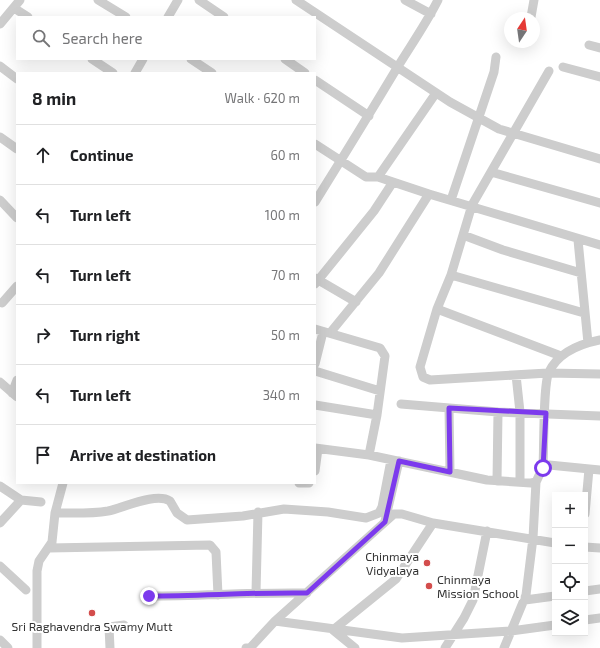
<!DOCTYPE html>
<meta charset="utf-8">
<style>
:root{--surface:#fff;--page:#f6f6f6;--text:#202124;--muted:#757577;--line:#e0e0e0}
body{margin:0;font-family:"Exo 2",sans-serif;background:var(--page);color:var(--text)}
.controls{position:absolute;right:12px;bottom:12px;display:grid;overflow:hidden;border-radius:0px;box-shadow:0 4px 16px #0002}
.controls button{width:36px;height:36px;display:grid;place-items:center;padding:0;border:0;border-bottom:1px solid var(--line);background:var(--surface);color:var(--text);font:20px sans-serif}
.compass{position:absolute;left:504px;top:12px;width:36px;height:36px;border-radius:50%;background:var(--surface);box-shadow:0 4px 16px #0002;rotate:13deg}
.stop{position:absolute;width:12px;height:12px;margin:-9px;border:3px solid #7c3aed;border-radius:50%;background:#fff}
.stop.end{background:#7c3aed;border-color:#fff;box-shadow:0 1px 4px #0008}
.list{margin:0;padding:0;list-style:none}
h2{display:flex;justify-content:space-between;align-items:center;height:52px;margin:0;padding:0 16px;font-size:17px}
h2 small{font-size:13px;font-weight:400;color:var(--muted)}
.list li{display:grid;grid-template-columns:26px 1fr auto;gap:12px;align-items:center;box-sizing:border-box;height:60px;padding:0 16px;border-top:1px solid var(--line)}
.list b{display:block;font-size:15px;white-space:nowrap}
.list em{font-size:13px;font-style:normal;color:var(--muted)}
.icon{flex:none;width:22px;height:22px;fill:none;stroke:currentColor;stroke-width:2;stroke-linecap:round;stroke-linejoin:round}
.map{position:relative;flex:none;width:600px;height:648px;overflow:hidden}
.search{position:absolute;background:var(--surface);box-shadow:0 4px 16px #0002;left:16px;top:16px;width:300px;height:44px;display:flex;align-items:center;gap:10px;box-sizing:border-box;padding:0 14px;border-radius:0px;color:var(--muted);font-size:15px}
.panel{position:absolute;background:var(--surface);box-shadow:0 4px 16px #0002;left:16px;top:72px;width:300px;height:412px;border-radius:0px}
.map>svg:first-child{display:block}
</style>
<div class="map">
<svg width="600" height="648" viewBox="0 0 600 648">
<rect width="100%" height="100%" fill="#fff"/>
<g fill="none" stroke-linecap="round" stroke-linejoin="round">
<path stroke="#cdcdcd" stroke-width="9" d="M98 0 126 17
M199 0 224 17
M296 0 450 102 499 129 600 159
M405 0 431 14
M14 8 28 17
M168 17 178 0
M531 17 534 0
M0 24 20 0
M589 45 600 48
M92 59 113 73
M191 59 212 73
M285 59 305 73
M0 66 17 79
M563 67 600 77
M549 71 472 205 451 275 437 309 420 367 423 377 430 380 548 373 600 374
M135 73 143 59
M315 80 369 116
M0 137 17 149
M315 144 366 177H378L429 194
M491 172 600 203
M378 177 436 93
M0 200 17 218
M451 200 494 72 496 57
M315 202C343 157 370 113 397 68 411 45 426 24 438 0
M463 235 503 250 581 273
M578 240 588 343
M451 275 584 313
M315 278 356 302
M315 284 374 211 393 182
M2 303 17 286
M437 309 561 356
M315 329 380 348 385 356 377 415 369 455
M330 333 379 273 429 194 600 245
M315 364 323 332
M315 371 380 391
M516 375 520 412V482
M0 382 17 397
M12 393 17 380
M401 404 498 412 600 416
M315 405 377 415
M449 408 450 472
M315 448 369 455 487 480 531 483 536 482 543 467 549 465 600 470
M543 467C544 450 543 383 549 372 558 353 580 344 600 340
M315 471 318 449
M497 481 498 412
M299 483H309
M0 486 21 500 41 502
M55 513C72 513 91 514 108 511 123 508 156 492 170 501L177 513 187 520 243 516 284 509 328 512 366 518 379 513 382 507 391 460
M585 514 589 469
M385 521 399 461
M0 523 21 500
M585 547 600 548
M49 548 210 545 216 552 218 595
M0 566 26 590
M585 591 600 589
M256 592 258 512
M149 596C202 596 254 592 307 593
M525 600 555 596
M585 620 600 618
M275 621 394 514H402L433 523
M333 630 396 579 433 523 555 543
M333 630 355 648
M0 640 8 648
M37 648V571L39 561 52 542 55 513 63 483
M110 648 109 627 124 625
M246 648H250L275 621 402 638 511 631 555 625
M445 648 464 618 473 600 487 531
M504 648 526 595 533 538 536 482"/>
</g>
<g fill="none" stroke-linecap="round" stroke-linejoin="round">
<path stroke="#7c3aed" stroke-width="5" d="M149 596C202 596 254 592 307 593L385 522 399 461 450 472 449 408 546 413 543 468"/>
</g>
<g fill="#d34d4c" stroke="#fff" stroke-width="1.5">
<circle cx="427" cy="563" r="4"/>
<circle cx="429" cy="586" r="4"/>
<circle cx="92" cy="613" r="4"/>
</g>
<g text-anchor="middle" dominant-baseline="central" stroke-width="4" stroke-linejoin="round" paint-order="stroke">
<g font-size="12" fill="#333" stroke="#fff" text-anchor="end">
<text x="419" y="556">Chinmaya<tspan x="419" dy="14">Vidyalaya</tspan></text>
<text x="437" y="579" text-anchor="start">Chinmaya<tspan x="437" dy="14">Mission School</tspan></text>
<text x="92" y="626" text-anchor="middle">Sri Raghavendra Swamy Mutt</text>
</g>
</g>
</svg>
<div class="controls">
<button>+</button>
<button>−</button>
<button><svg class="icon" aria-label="locate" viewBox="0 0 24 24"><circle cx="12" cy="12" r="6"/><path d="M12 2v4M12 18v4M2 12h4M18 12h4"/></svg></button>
<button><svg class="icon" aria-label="layers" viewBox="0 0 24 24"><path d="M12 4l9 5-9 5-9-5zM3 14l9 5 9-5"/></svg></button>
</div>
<svg class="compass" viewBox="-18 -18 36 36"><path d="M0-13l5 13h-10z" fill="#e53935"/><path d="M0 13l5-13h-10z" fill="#757577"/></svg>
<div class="stop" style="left:543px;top:468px"></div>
<div class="stop end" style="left:149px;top:596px"></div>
<div class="search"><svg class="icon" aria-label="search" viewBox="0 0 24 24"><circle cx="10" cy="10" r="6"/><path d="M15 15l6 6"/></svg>Search here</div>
<section class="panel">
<h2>8 min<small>Walk · 620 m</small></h2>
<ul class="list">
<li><svg class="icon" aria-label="ahead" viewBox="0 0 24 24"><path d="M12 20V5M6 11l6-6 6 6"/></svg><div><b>Continue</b></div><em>60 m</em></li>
<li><svg class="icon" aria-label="left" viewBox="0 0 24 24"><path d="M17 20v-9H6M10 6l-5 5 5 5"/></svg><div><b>Turn left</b></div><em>100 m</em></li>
<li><svg class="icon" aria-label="left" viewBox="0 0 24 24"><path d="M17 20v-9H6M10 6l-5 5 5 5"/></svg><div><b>Turn left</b></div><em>70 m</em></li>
<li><svg class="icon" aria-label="right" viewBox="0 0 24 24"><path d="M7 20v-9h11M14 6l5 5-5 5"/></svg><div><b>Turn right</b></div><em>50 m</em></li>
<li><svg class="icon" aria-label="left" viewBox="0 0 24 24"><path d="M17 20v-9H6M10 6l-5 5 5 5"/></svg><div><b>Turn left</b></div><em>340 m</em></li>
<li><svg class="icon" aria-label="arrive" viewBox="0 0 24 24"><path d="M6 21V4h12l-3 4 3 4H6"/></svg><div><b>Arrive at destination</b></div></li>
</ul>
</section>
</div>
